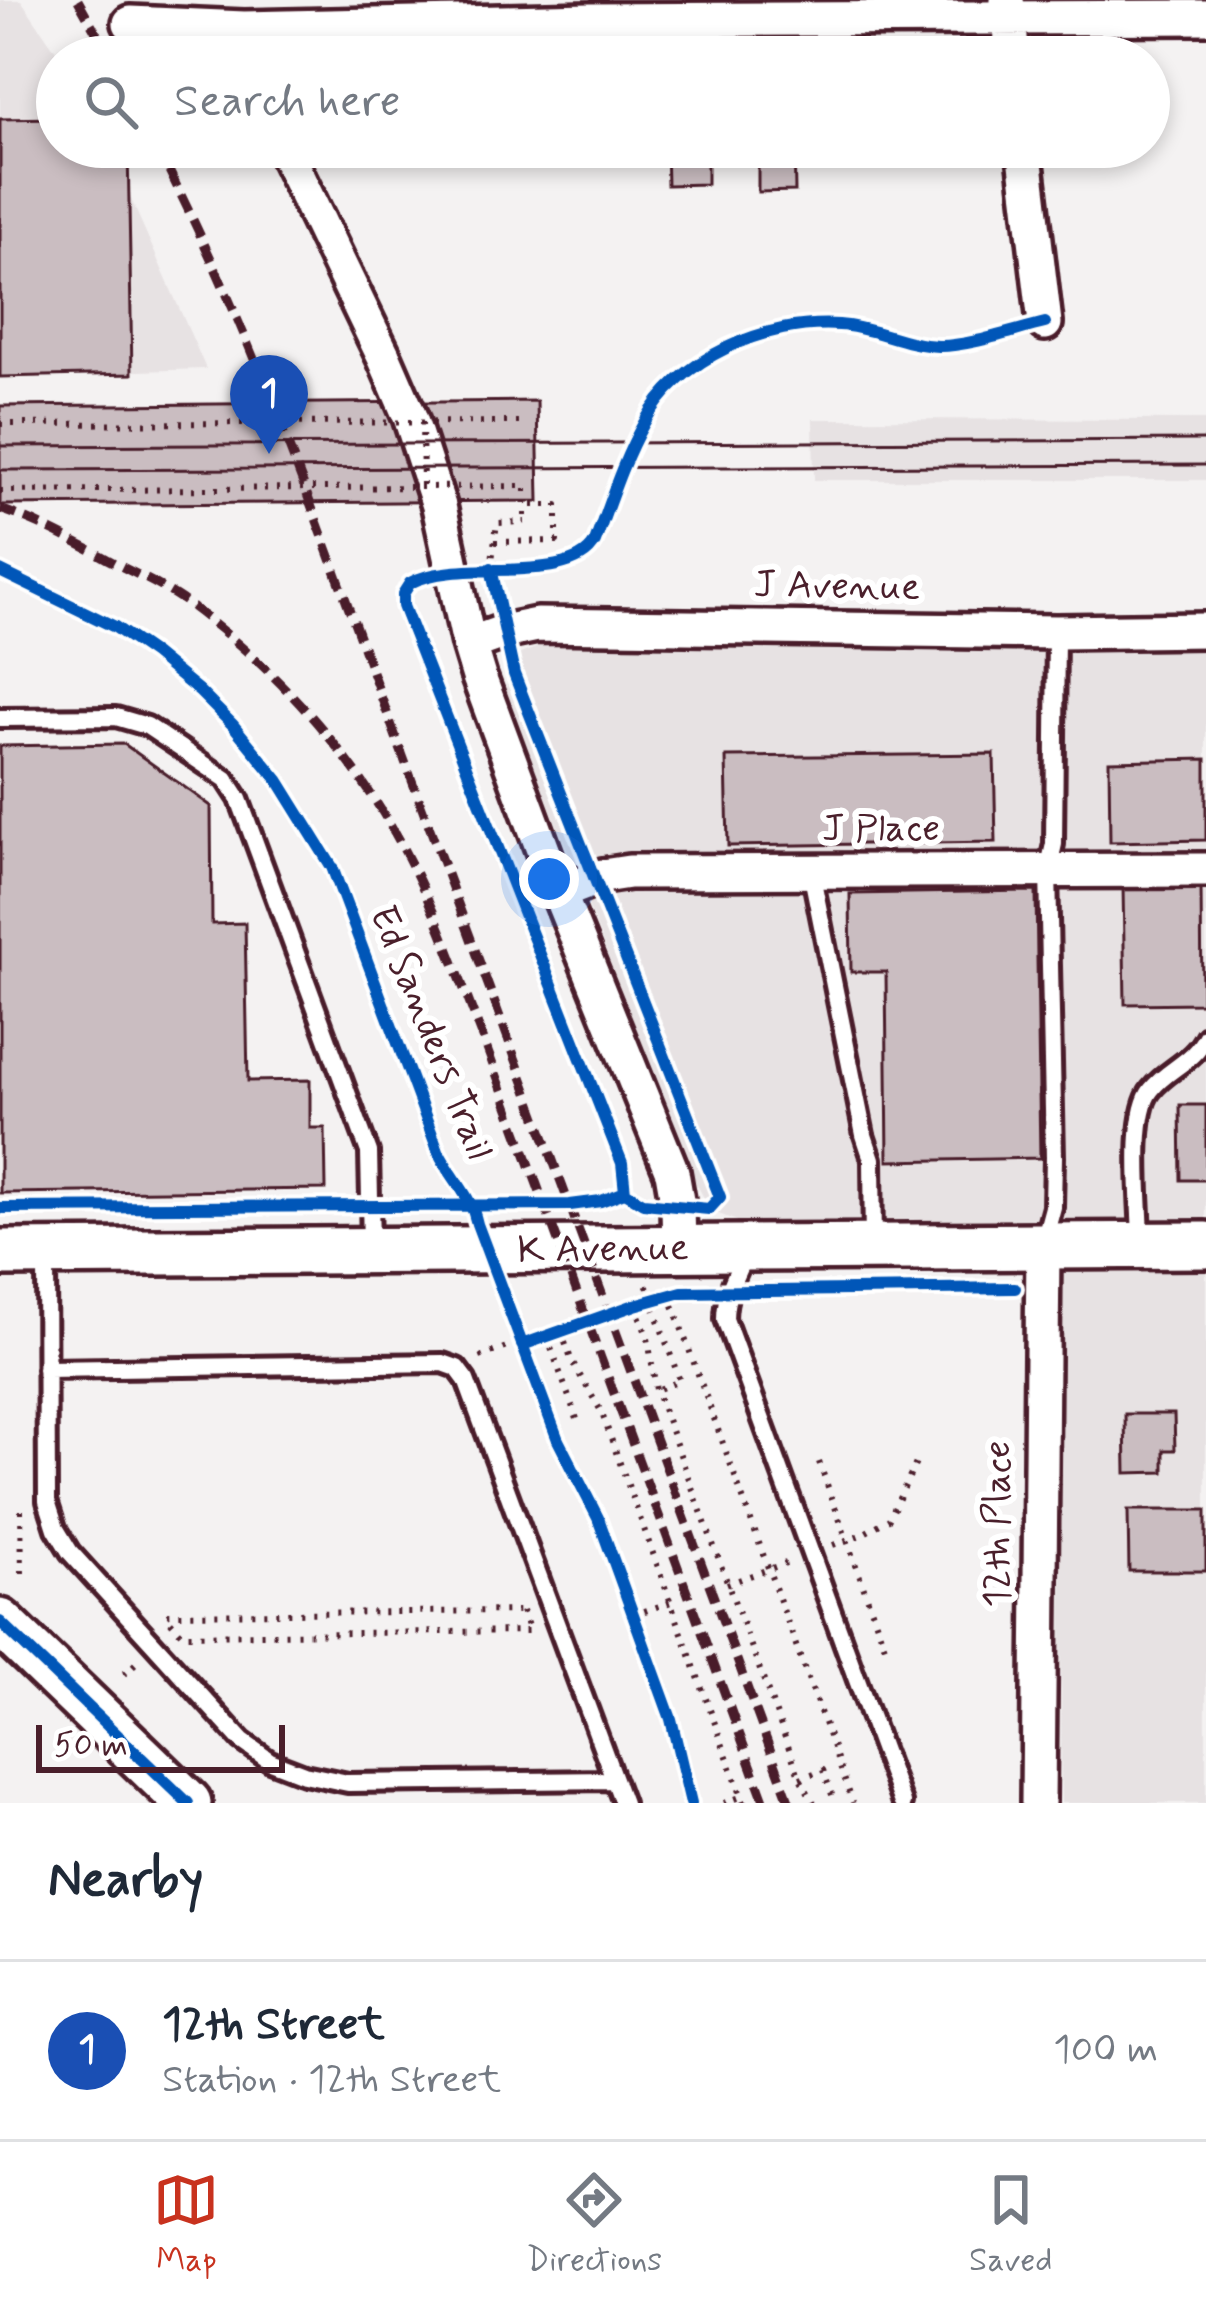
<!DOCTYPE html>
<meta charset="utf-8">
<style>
:root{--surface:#fff;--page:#f6f6f7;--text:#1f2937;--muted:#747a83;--line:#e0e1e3;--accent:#c8321e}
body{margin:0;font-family:Mynerve,sans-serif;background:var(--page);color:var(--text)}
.scale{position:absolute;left:36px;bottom:30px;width:249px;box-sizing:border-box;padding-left:12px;border:6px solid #4a1f2b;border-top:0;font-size:33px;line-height:42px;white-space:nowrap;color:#4a1f2b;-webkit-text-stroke:9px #fff;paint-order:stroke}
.you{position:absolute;left:549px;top:879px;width:42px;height:42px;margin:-30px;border:9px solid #fff;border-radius:50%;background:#1a73e8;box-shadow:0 0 0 18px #1a73e833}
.badge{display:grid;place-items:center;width:78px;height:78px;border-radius:50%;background:var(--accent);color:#fff;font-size:39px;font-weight:700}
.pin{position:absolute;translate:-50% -99px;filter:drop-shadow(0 3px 6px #0008)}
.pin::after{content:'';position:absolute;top:63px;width:42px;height:36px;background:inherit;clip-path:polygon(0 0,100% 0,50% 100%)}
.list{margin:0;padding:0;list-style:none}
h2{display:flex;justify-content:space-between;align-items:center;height:156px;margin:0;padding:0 48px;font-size:51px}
h2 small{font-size:39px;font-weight:400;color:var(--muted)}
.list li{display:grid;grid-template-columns:78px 1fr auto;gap:36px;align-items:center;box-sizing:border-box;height:180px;padding:0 48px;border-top:3px solid var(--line)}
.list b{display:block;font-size:45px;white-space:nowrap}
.list p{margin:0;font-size:39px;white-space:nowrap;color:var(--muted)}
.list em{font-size:39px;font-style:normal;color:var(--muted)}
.icon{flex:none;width:66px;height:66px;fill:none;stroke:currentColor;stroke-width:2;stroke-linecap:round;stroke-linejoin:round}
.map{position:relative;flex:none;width:1206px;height:1803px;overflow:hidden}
.search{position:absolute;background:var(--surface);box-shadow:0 6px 18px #0003;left:36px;right:36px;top:36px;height:132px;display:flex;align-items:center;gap:30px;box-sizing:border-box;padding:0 42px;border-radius:66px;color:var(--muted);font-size:45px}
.sheet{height:336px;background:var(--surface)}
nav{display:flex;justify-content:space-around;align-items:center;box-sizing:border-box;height:168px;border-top:3px solid var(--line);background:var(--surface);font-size:33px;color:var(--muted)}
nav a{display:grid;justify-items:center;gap:6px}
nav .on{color:var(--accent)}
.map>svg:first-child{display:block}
</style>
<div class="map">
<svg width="1206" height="1803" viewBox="0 0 1206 1803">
<rect width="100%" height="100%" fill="#f4f2f2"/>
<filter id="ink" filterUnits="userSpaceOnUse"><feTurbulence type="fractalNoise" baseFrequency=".00833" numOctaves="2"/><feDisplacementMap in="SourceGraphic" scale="24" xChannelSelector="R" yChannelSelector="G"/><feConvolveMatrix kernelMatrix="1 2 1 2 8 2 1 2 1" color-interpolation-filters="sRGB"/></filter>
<g filter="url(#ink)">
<path fill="#e7e2e3" d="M0 0H21L60 57H57V147H108L206 369 0 375Z
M813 419 1206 420V480H814Z
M1206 643V1220L742 1223 711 1211 696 1183 506 693 508 665 518 655 540 646Z
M1206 1269V1803H1061L1062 1270Z"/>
<path fill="#cabdc1" stroke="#4a1f2b" stroke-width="3" d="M57 118V147H128L132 374 0 377V119Z
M666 147H707V184L667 185Z
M731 147H794L795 191 758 192V161H731Z
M537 401 539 501 0 505V406Z
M124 744 211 806 212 924 245 923 248 1081 310 1080V1128H325L326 1189 0 1193V746Z
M994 754 996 842 728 846 726 757Z
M1206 759V840L1110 842 1109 761Z
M1201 885 1202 1003 1125 1004 1123 886Z
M1036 891 1040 1158 888 1161 886 972H851L850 894Z
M1180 1105H1206V1180H1181Z
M1125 1414H1174L1175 1450H1164V1472L1126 1473Z
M1128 1510H1206V1571H1129Z"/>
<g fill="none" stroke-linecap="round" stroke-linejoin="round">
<defs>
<path id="lane" d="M0 718 116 717 147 726 226 779 239 799 369 1152 371 1246
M811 871 864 1135 872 1159 873 1247
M1141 1242C1141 1207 1130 1116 1151 1090 1168 1068 1193 1063 1206 1036
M1043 1244 1053 1207 1054 1157 1048 870 1054 844 1056 632
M46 1254 47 1501 56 1529 70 1552 242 1741 270 1761 304 1774 348 1783 614 1780
M745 1255C735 1276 725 1295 725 1319L902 1803
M46 1369 443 1363 457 1368 466 1380 623 1803"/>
<path id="street" d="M1007 0 1013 57
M130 23 244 28 590 20 1206 17
M244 28 251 57
M283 147 384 357 410 417 439 506 469 644 479 677 559 893 672 1172 678 1206 679 1249
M1024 147 1045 323
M469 644 503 632 537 625 1056 632 1206 630
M559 893 603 876 629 872 1206 870
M1038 1803 1043 1245"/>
<path id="secondary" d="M0 1253 1206 1245
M0 1622 188 1803"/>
</defs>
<use href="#lane" stroke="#4a1f2b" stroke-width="26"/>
<use href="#street" stroke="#4a1f2b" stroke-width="42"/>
<use href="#secondary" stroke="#4a1f2b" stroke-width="54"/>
<path stroke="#4a1f2b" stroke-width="6" stroke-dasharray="3 9" stroke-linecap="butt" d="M495 542 557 541V505H525
M491 568 497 523 525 522
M647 1285 648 1292 680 1381 656 1390
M669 1294 853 1803
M635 1305 648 1338 656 1390 800 1778 814 1803
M561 1331 572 1362 601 1411 744 1803
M547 1337 577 1419
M480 1357 512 1345H522
M819 1462 887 1652
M21 1510 22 1574
M833 1545 861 1535 889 1519 918 1459
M727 1584 786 1563
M522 1611 530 1631 183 1635 166 1616 169 1614Z
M633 1615 671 1602
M124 1674 137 1662
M800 1778 823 1770 835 1803
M724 1803 743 1796"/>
<use href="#lane" stroke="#fff" stroke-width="16"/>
<use href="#street" stroke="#fff" stroke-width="33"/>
<use href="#secondary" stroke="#fff" stroke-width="45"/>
<path stroke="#4a1f2b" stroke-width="3" d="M0 446 1206 440
M0 470 1206 465"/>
<path stroke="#4a1f2b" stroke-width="9" stroke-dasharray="18 9" stroke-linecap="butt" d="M78 0 110 57
M157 147C259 344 330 560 407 767 536 1112 662 1458 790 1803
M0 509C36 521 67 538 100 555 126 570 156 582 181 599 272 664 353 752 405 852 436 911 458 975 483 1038L765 1803"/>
<path stroke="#4a1f2b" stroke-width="6" stroke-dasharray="3 9" stroke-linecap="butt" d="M422 422 423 487
M0 424 523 422
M0 491 525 486V522"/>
<defs>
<path id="cycleway" d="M491 568 514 674 720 1197 709 1209 643 1203 625 1192
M0 571 115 627 154 654 199 691 233 725 278 780 332 867 439 1153C452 1179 471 1195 477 1224L558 1440 598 1518 671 1719 691 1803
M0 1208 570 1205 601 1201 625 1192 622 1163 403 606V594L410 583C456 557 571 587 595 542 610 502 623 460 644 423 680 357 766 320 839 325 873 327 904 345 938 346 967 347 1015 330 1045 323
M522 1345 635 1305 682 1292 1015 1288
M0 1622 188 1803"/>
</defs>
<use href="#cycleway" stroke="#fff" stroke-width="20"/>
<use href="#cycleway" stroke="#0057b8" stroke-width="12"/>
</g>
</g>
<g text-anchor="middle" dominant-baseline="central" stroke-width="12" stroke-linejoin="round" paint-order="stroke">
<g font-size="39" fill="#4a1f2b" stroke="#fff">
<text transform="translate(837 587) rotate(1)">J Avenue</text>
<text x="881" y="829">J Place</text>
<text transform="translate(430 1033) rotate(68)">Ed Sanders Trail</text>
<text transform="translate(603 1250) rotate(-1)">K Avenue</text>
<text transform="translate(998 1524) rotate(-90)">12th Place</text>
</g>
</g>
</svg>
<div class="scale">50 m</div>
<div class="you"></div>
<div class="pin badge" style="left:269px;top:454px;background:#1a4fb4">1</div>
<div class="search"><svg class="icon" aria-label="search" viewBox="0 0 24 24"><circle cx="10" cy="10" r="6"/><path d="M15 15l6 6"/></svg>Search here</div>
</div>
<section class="sheet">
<h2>Nearby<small></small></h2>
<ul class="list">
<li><span class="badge" style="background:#1a4fb4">1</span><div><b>12th Street</b><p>Station · 12th Street</p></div><em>100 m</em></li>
</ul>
</section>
<nav>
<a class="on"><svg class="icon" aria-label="map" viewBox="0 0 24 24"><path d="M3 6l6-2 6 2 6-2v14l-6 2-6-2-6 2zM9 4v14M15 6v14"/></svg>Map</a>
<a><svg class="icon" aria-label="directions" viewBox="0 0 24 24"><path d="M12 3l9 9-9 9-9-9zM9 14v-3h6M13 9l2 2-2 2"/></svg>Directions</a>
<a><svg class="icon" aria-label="saved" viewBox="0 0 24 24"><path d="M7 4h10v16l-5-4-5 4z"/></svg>Saved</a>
</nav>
